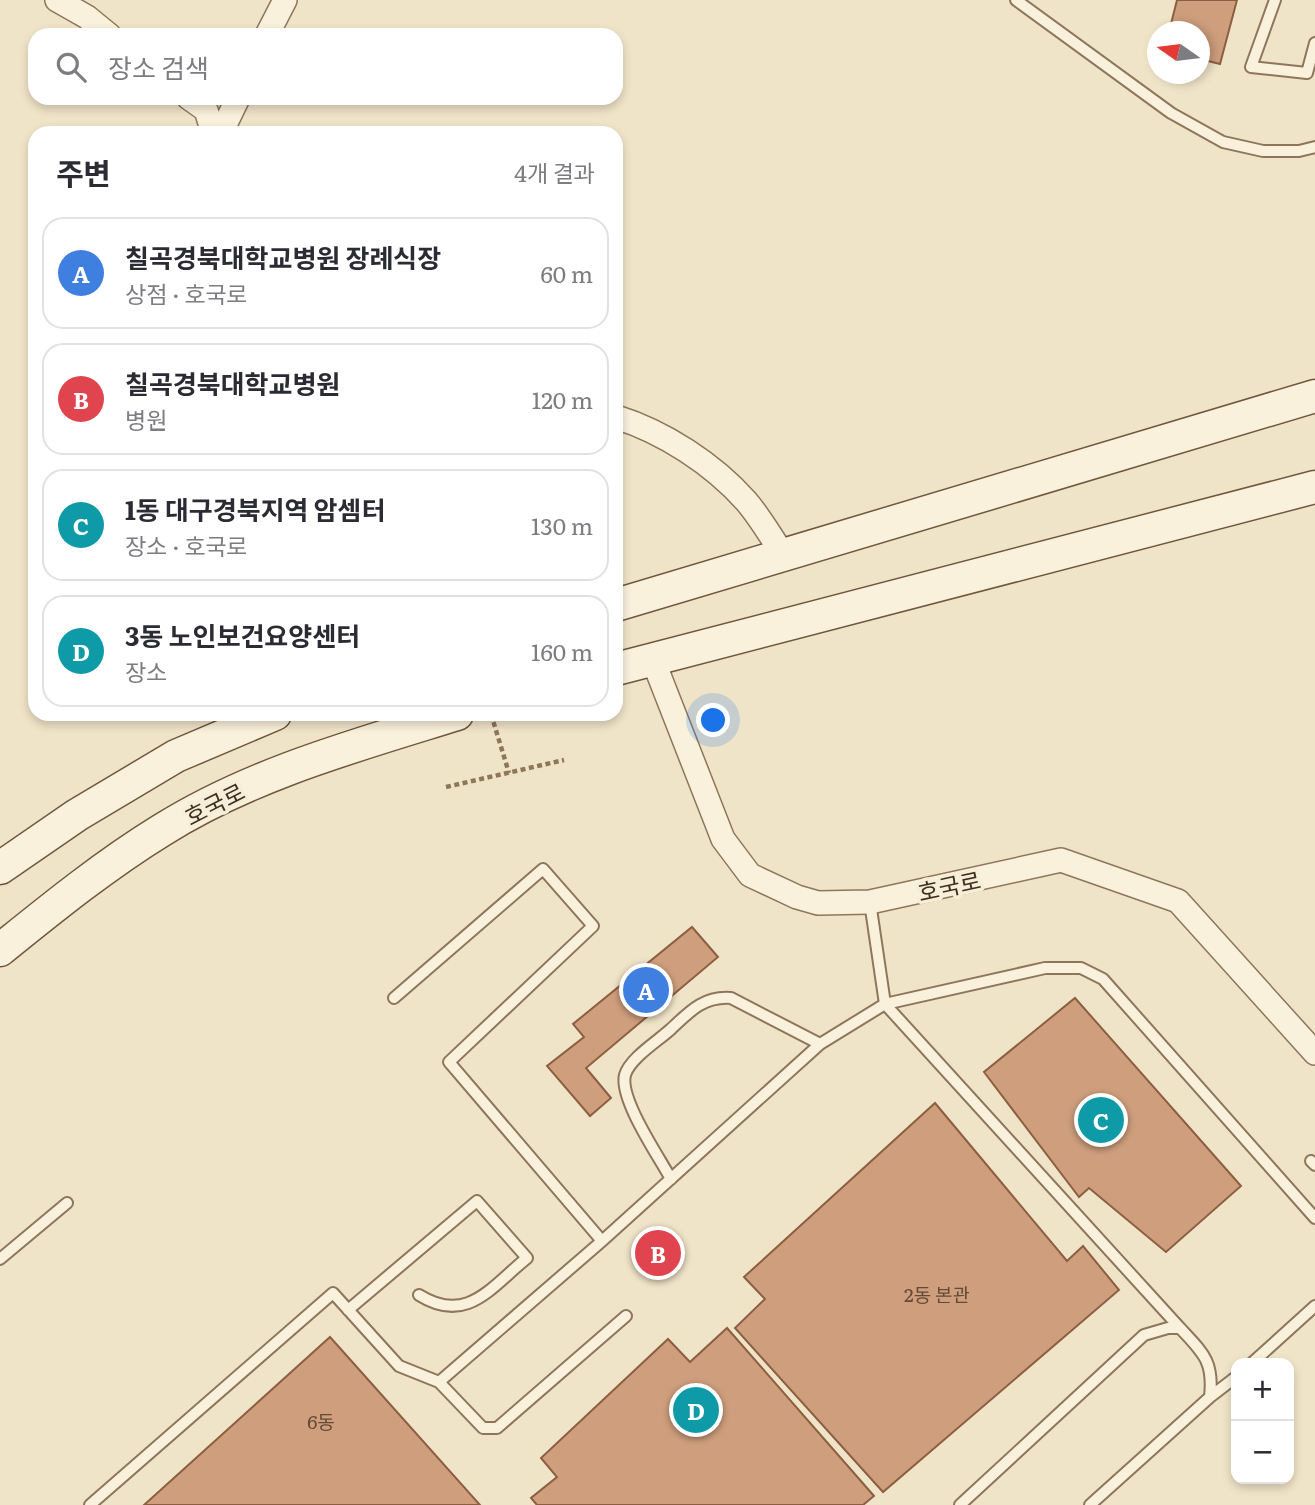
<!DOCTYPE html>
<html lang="ko">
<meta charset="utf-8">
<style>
:root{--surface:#fff;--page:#f7f7f7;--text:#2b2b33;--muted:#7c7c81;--line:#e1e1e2;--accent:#1a73e8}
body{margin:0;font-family:Literata,"Noto Sans KR",serif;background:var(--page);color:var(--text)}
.controls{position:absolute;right:21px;bottom:21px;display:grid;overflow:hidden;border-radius:14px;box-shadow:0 4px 10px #0003}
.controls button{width:63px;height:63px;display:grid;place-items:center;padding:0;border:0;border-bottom:2px solid var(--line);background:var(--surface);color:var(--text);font:35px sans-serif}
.compass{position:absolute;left:1147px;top:21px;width:63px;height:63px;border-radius:50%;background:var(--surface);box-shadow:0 4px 10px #0003;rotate:284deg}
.you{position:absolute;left:714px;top:721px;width:24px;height:24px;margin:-18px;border:5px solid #fff;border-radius:50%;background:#1a73e8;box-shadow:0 0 0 10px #1a73e833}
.badge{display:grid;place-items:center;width:46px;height:46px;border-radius:50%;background:var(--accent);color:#fff;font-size:23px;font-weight:700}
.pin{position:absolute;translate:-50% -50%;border:4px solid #fff;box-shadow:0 2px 7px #0006}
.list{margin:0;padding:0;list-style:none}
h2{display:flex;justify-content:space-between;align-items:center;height:91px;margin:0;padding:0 28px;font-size:30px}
h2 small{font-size:23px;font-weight:400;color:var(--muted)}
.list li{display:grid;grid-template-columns:46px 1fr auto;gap:21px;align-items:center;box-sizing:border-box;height:112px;margin:0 14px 14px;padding:0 14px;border:2px solid var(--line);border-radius:21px}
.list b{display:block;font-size:26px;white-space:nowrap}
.list p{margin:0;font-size:23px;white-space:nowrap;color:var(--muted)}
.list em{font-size:23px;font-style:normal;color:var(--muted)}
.icon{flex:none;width:38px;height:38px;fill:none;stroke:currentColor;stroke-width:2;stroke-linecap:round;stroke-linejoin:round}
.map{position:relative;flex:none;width:1315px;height:1505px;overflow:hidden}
.search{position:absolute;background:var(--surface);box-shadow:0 4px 10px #0003;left:28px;top:28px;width:595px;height:77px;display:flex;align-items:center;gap:18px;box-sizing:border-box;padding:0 24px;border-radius:21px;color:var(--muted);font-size:26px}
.panel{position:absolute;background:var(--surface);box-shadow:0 4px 10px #0003;left:28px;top:126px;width:595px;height:595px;border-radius:21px}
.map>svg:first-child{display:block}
</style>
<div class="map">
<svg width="1315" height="1505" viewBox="0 0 1315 1505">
<rect width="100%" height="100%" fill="#f0e4c8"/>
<path fill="#cf9f7d" stroke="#8d5f41" stroke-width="2" d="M1177 0H1237L1220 64 1200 59V32H1169Z
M692 927 718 957 586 1068 611 1098 590 1116 547 1066 584 1037 573 1024Z
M1075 998 1241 1186 1166 1252 1089 1188 1079 1197 984 1072Z
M935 1103 1067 1261 1083 1246 1119 1290 883 1492 735 1328 765 1299 744 1277Z
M727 1328 874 1496 863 1505H537L531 1498 557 1477 541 1458 668 1339 690 1362Z
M330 1337 480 1505H144Z"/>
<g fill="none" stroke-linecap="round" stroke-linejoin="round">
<defs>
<path id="lane" d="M1016 0 1171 113 1223 142 1263 151H1299L1315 147
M1275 0 1251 67 1307 73 1315 43
M870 902 885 1004 1045 968H1081L1103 979 1315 1218
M394 998 543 869 593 926 449 1062 602 1241
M1311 1161 1315 1165
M671 1179C659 1157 619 1099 625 1075 630 1058 658 1041 671 1029 690 1011 704 996 731 998L820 1044
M0 1259 67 1203
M348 1310 477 1201 527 1258C491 1287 467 1325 419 1295
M626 1316 497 1428H483L439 1382 602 1241 820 1044 885 1004 1180 1328
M1252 1363 1315 1306
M1210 1397 1236 1377
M90 1505 333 1293 399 1366 439 1382
M960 1505 1144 1335 1168 1328H1180C1203 1353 1214 1361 1210 1397L1090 1505"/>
<path id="street" d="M57 0 87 17 109 35
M267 35 285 0
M189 98 206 110 213 133
M221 133 238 98
M616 417C664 432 713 464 746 501 760 517 771 537 783 554
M653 660 723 839 750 875 797 897 818 903 870 902 1061 860 1178 901 1315 1053"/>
<path id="secondary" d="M616 605 1315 396
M616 669 1315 487
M0 868 77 815 176 756 275 714
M0 950C52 908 105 865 162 830 251 774 357 745 457 714"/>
</defs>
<use href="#lane" stroke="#8d765c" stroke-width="14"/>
<use href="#street" stroke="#8d765c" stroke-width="26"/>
<use href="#secondary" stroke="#6f573f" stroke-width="35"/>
<path stroke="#8d765c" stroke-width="4.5" stroke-dasharray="5 3.5" stroke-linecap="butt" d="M491 714 509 773
M446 787 564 760"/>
<use href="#lane" stroke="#faf1dc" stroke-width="10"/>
<use href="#street" stroke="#faf1dc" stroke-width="23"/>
<use href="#secondary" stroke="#faf1dc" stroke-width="32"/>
</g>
<g text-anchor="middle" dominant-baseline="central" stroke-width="7" stroke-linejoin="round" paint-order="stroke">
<g font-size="19" fill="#624a37">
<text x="937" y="1294">2동 본관</text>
<text x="321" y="1421">6동</text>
</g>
<g font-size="23" fill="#3d2e20" stroke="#f7eed8">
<text transform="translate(214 803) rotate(-27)">호국로</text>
<text transform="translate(949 885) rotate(-12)">호국로</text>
</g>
</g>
</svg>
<div class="controls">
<button>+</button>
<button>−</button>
</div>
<svg class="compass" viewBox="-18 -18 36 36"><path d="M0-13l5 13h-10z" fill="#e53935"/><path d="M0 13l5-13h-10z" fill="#7c7c81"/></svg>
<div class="you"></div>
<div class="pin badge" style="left:646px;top:990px;background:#3f7fe0">A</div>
<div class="pin badge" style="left:658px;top:1253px;background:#e0444e">B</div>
<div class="pin badge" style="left:1101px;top:1120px;background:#0f9aa8">C</div>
<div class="pin badge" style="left:696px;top:1410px;background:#0f9aa8">D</div>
<div class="search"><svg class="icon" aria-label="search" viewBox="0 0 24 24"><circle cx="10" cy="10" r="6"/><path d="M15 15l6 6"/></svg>장소 검색</div>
<section class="panel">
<h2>주변<small>4개 결과</small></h2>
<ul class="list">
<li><span class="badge" style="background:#3f7fe0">A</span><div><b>칠곡경북대학교병원 장례식장</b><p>상점 · 호국로</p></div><em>60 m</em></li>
<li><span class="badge" style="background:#e0444e">B</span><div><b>칠곡경북대학교병원</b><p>병원</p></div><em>120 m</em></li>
<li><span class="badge" style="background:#0f9aa8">C</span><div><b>1동 대구경북지역 암셈터</b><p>장소 · 호국로</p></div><em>130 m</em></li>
<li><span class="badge" style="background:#0f9aa8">D</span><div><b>3동 노인보건요양센터</b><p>장소</p></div><em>160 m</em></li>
</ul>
</section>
</div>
